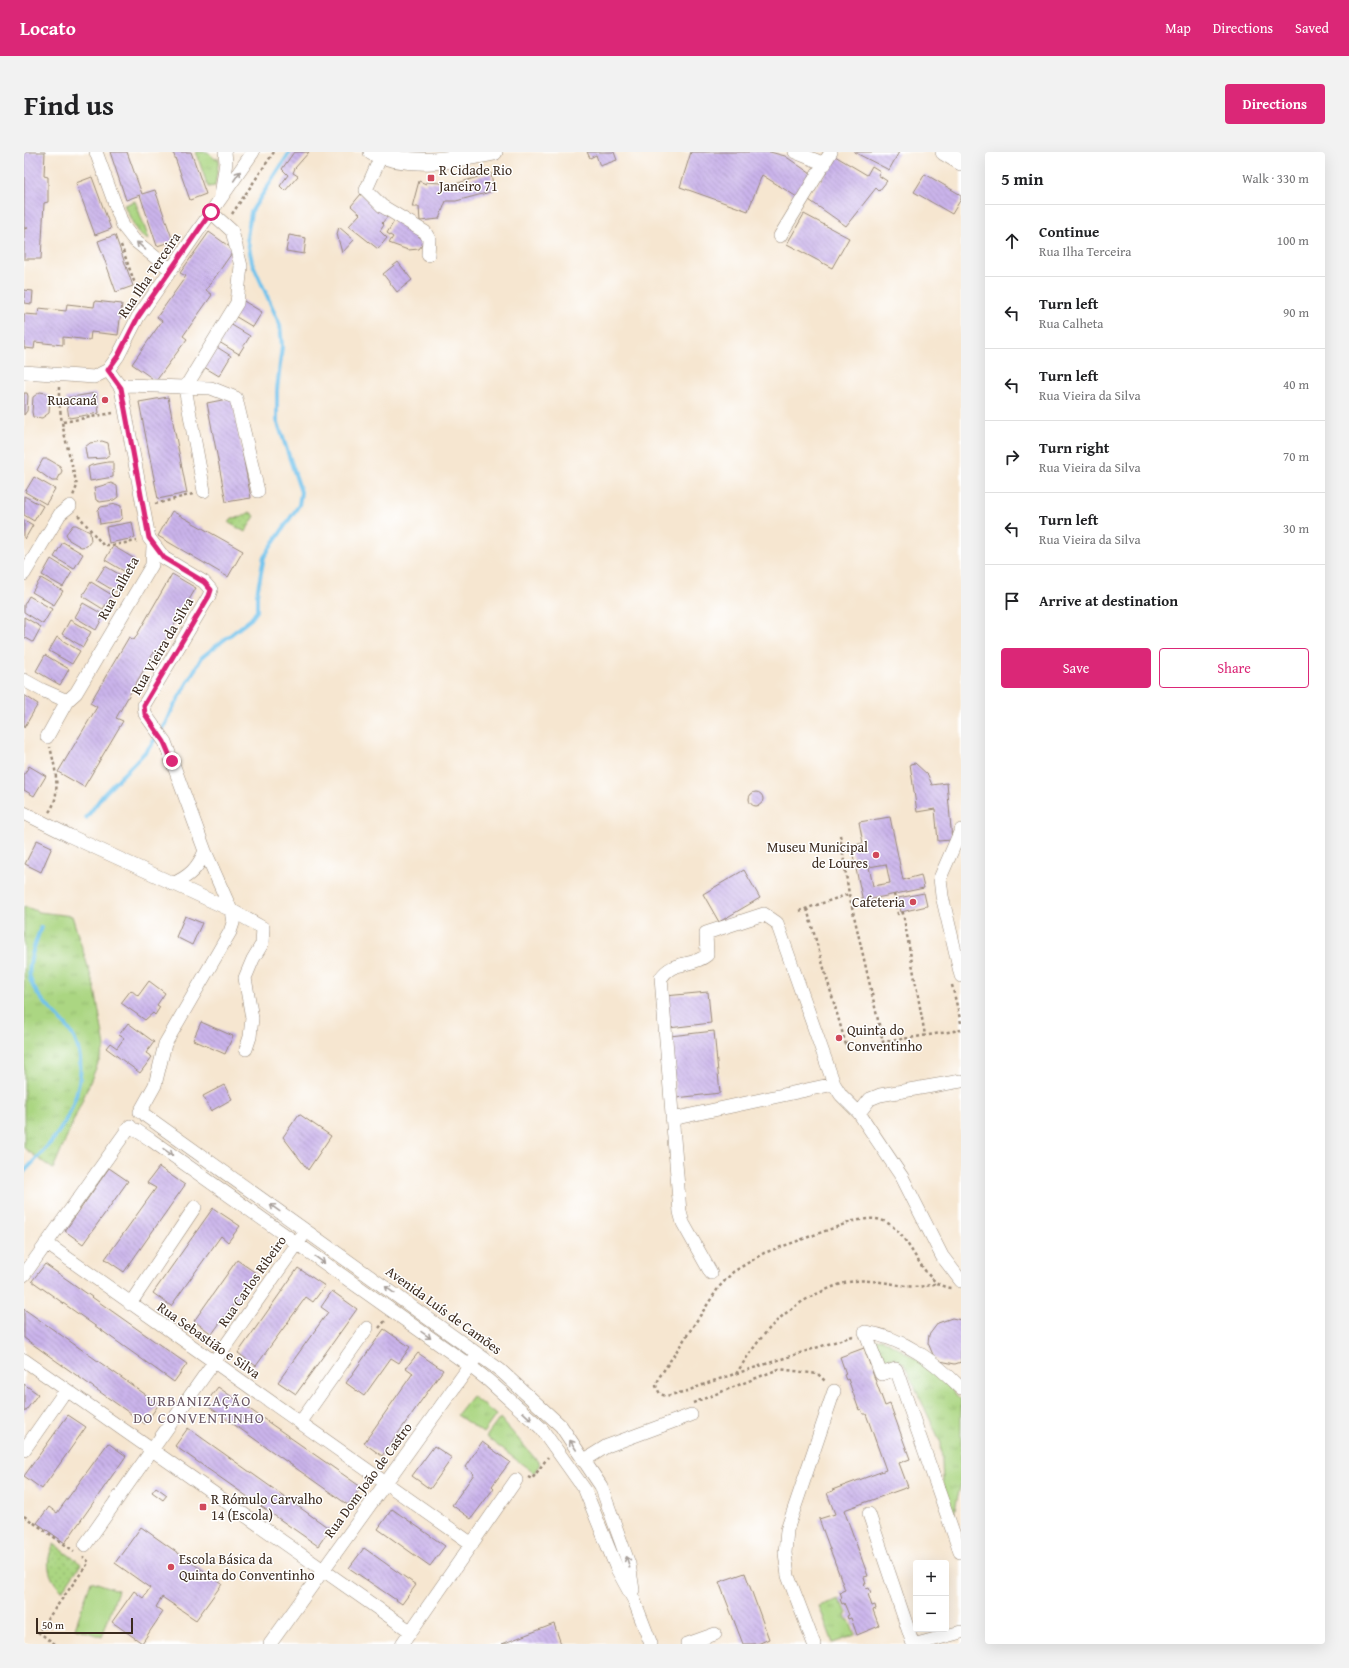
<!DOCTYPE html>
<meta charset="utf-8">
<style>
:root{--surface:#fff;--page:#f2f2f2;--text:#202124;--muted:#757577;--line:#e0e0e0;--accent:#db2777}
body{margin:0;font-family:"Gentium Book Plus",serif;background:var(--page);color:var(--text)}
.controls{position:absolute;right:12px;bottom:12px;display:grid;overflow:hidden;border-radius:4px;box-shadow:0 4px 16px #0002}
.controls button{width:36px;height:36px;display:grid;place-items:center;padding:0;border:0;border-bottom:1px solid var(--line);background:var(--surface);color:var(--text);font:20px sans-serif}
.scale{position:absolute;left:12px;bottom:10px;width:97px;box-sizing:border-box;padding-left:4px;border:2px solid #3b2a1e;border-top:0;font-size:11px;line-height:14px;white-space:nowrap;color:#3b2a1e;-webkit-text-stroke:3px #fff;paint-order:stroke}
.stop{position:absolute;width:12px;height:12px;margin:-9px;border:3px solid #db2777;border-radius:50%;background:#fff}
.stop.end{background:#db2777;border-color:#fff;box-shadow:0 1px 4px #0008}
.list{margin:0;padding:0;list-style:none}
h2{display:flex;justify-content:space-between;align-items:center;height:52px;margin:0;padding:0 16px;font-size:17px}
h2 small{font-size:13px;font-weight:400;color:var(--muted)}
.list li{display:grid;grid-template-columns:26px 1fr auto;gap:12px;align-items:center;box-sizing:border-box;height:72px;padding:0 16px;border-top:1px solid var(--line)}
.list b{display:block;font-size:15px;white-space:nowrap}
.list p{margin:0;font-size:13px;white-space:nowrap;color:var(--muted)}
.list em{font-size:13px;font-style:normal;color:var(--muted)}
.actions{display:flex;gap:8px;padding:12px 16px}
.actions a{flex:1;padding:9px 0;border:1px solid var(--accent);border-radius:4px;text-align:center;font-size:14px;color:var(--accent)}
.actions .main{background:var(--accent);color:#fff}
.icon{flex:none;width:22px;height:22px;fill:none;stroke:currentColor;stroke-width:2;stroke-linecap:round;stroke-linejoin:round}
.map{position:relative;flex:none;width:937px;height:1492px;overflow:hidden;border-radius:4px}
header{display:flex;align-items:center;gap:24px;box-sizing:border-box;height:56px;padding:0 20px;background:var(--accent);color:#fff}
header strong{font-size:19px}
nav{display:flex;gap:22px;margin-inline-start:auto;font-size:14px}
.intro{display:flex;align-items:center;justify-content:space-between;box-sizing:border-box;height:96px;padding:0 24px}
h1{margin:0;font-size:28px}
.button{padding:10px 18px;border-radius:4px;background:var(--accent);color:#fff;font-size:14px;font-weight:700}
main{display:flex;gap:24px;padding:0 24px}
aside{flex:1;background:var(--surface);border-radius:4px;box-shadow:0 4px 16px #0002}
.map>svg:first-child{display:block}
</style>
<header>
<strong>Locato</strong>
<nav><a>Map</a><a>Directions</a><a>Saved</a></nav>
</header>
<div class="intro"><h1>Find us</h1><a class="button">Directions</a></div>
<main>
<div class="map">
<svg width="937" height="1492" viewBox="0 0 937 1492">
<defs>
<pattern id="grass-tufts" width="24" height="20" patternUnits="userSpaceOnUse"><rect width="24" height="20" fill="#abd682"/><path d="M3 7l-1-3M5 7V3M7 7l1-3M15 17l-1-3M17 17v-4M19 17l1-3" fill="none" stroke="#94b870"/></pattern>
<pattern id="park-dots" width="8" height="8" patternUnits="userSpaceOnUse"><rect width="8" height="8" fill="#abd682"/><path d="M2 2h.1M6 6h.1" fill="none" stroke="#94b870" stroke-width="1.8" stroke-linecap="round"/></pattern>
<pattern id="building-back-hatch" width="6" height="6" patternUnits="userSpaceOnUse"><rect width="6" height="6" fill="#cab4eb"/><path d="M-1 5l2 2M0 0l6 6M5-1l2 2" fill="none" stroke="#a593be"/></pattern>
</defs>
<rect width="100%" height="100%" fill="#fff"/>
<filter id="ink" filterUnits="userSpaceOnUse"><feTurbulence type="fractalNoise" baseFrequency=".025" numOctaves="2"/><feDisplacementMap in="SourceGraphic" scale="8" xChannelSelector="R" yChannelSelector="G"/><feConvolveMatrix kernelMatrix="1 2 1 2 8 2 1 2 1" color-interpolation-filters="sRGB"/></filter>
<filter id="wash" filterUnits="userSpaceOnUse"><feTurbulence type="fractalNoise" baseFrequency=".012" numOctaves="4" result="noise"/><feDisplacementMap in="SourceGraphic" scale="16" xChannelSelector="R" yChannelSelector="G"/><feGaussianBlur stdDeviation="0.9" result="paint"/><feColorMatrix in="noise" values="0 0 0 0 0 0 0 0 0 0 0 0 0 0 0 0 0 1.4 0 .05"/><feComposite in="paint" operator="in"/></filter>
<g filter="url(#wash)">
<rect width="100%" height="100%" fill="#f6e6d0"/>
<path fill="url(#grass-tufts)" stroke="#738050" d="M172 0H184L191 7 195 6 191 34 184 35Z
M111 49 125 87 124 88 113 79 100 53Z
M0 754 15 760 48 764 71 837 81 895 29 1017 0 996Z
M859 1187 909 1217 937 1248V1331L929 1366 919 1329 917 1291 879 1210 860 1215 849 1188Z
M448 1244 472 1263 459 1281 433 1263Z
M476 1266 516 1312 510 1321 462 1285Z
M815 1447 817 1452H819L823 1462 821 1463 823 1468H825L831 1483 809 1491 795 1454Z"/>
<path fill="url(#park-dots)" stroke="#738050" d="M226 360 231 364 221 380 205 371 208 366 218 365Z
M30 1392 57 1412 38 1439C24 1426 20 1410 30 1392Z"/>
<path fill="#abd682" stroke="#738050" d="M67 1429 94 1438 78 1485 51 1476Z"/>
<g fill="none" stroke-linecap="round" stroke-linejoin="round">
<path stroke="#70c2ec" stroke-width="4" d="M62 666 80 642 124 597 142 572 149 556 178 505 227 467 233 459V442L240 405 275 353 277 340 253 268V238L258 194 256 173 228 110 223 85 227 60 266 0
M0 1020C11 1008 24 995 34 981 53 952 67 910 46 879 34 861 12 848 6 826 3 812 12 789 17 775"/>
</g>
<g id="blocks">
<path fill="url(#building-back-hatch)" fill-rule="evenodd" d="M0 0H21L20 24 24 25V50L20 51 17 107H0V77L4 76H0Z
M86 0H103L118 42 131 38 149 89 133 94 116 43 102 48Z
M149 0H167L182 42 166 48Z
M270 0H285L271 16 269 21 274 24 261 39 256 34 264 23 258 17Z
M563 0H590L593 8 576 14 572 3 566 6Z
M667 0H746L761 4 790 24 773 45 738 23 724 59 656 35Z
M830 0H875L865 18Z
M811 4 843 23 848 14 856 19 854 23 863 29 855 39 852 36 822 74 785 48Z
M467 21 470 39 432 49H422L415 67 396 69 395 55H388L395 29 402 32V30L431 32Z
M901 22 937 43V47L928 62 890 40Z
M68 25 87 77 71 83 52 31Z
M337 42 364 64 358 71 360 73 356 79 363 86 354 97 325 74 336 62 327 54Z
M780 62 825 86 808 116 763 92Z
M372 66 397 80 394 84 401 89 395 97 384 98 365 91 369 85 363 81Z
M315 75 330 88 318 101 313 82Z
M185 80 210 98 182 138 188 143 159 184 163 187 132 229 108 212 138 169 133 165 162 124 156 121Z
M91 83 109 134 92 140 74 89Z
M265 83 282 86 280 102 262 99Z
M374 110 388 128 373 140 359 122Z
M0 138 9 139 8 152 0 151Z
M218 148 238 160 229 175 209 163Z
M71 149 98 152 94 183 67 180 66 188 39 185V193L11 190 10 197 0 196V162L14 163 15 156 42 159 43 152 70 155Z
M206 172 226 184 215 202 195 190Z
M193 195 207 204 195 224 180 215Z
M16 240 22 241 26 247 25 261 18 266 9 265 8 260 9 245Z
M0 241H3L4 244 3 259 0 263Z
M72 241 75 261 45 266 42 246Z
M144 245 163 341 134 347 115 250Z
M208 246 227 346 202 350 183 251Z
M78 289 84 291 86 302 81 306 63 307 61 295 66 291Z
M19 307H24L36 314 38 319 33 329H28L13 318Z
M84 310H89V325L66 329 64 315 68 313Z
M10 325 31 337 22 352 1 340Z
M87 331 93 334 94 345 90 348 76 350 72 348 70 336Z
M0 344 19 354 10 369 0 363Z
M92 352 97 354 98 366 95 369 76 372 74 358 77 355Z
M148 359 219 399 204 425 134 384Z
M0 368 9 373 1 387 0 386Z
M108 370 111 386 85 391 82 375Z
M49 373H52L66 380 67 389 63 394 57 395 45 388 42 382Z
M39 390 59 402 50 417 30 405Z
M89 394 111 407 103 421 81 408Z
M27 407 48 420 39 435 18 423Z
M81 414 100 425 92 440 72 428Z
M148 422 172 436 133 502 130 500 92 566 99 569 60 635 34 620 73 555 66 551 105 485 110 488Z
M17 426 39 439 30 453 8 440Z
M67 430 88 443 79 457 58 444Z
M5 444 28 457 19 472 0 460V453Z
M59 451 80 463 72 478 51 465Z
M0 465 17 475 9 490 0 485Z
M46 468 67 480 59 495 38 482Z
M33 485 56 499 48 512 25 499Z
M21 503 45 517 36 533 12 519Z
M0 543 14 552 0 576Z
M891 611 904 623 908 633 923 631 928 688 914 689 911 657 893 660 886 612Z
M5 614 22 624 10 644 0 638V623Z
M725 647a7 7 0 1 1 14 0a7 7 0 1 1-14 0Z
M866 665 879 728 897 723 900 736 848 747 849 753 840 754 827 694 839 691 835 670ZM862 712 866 731 849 734 845 715Z
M13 688 28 695 17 720 1 712Z
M720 718 736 746 695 770 679 742Z
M900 741 903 754 877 760 874 746Z
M161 764 178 771 168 793 152 785Z
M125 829 141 841 133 853 136 855 131 863 129 861 121 868 97 851 107 838 114 844Z
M684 840 687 871 645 876 641 844Z
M177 870 209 884 201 902 169 888Z
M104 871 130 890 122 901 128 905 116 921 82 896 86 891 93 896 100 886 95 883Z
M690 879 696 941 652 946 646 884Z
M200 933 208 947 187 959 179 944Z
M275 962 307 984 284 1018 259 985Z
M135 1015 161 1033 100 1120 81 1107 132 1036 123 1031Z
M85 1016 104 1029 59 1092 41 1079Z
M189 1056 216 1074 204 1090 197 1084 147 1154 129 1141Z
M213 1108 232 1121 188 1182 170 1169Z
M21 1112 163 1212 150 1230 8 1129Z
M274 1116 301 1134 289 1150 282 1145 232 1214 214 1201Z
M308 1139 333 1157 272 1242 254 1230 304 1160 297 1155Z
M0 1157 135 1252 121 1272 0 1186Z
M928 1166 937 1168V1210L931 1212 916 1209 910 1205 904 1191 905 1183 914 1171Z
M360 1177 386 1195 375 1211 367 1206 340 1244 322 1231Z
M840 1196 846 1213 849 1212 851 1218 848 1219 861 1254 866 1252 886 1307 875 1311 884 1335 820 1358 844 1424 840 1425 842 1431H840L842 1437 845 1436 847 1441 844 1442 848 1454 851 1453 852 1457 849 1458 855 1474 833 1483 827 1466 824 1467 823 1464 825 1463 820 1451 818 1452 816 1447 818 1446 816 1440 821 1438 795 1367 811 1362 803 1341 809 1339 808 1338 862 1318 842 1262H839L837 1257 835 1258 824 1227 822 1228 820 1223 822 1222 816 1205Z
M394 1201 419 1218 358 1304 340 1291 389 1221 382 1216Z
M0 1232 14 1242 0 1261Z
M194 1235 337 1335 324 1353 181 1252Z
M44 1263 62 1275 18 1337 0 1324Z
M164 1276 306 1377 294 1394 151 1294Z
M458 1290 486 1310 468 1334 470 1336 447 1367 428 1353 450 1322 441 1315Z
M84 1291 102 1304 41 1391 13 1371 25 1355 33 1361Z
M410 1294 428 1306 406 1337 388 1324Z
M132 1335 143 1343 139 1348 128 1340Z
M368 1357 421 1394 406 1414 354 1377Z
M117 1375 198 1432 172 1468 138 1445 132 1455 139 1460 118 1491 88 1470 110 1439 119 1446 126 1436 91 1411Z
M340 1396 392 1433 378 1452 325 1416Z
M721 1421 745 1487 734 1492H719L695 1430Z
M530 1472 537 1492H478Z"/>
</g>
</g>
<g filter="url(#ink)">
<use href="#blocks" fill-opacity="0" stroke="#988877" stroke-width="1"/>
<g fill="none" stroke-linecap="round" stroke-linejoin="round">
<defs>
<path id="minor" d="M72 0 99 74 110 88 147 118
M771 0 801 12
M357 4 342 38 358 54 401 80 405 87 404 103
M197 44 202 10 201 0
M756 84 807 0
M84 218 97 236 125 386 140 406 180 430 187 438 185 444 123 548 120 553 121 562 141 590 181 699 207 758 209 771 206 780 141 892 131 933 116 960
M0 220 70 225 84 218 94 204 114 165 229 0
M97 236 104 233 187 236 212 246 234 339
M180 339 161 236 213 151 217 114 208 79 187 60
M0 422 36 362 46 354
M0 528 18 538 43 549
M23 585 43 549 52 541 128 413 129 394
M0 661 46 684 207 758 239 776 238 792 229 807 221 826 228 866 226 885 222 897
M937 678 916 726 918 744 937 824
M148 732C165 725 174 716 181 699
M937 929 856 943 846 947 835 961 878 1025 918 1104 937 1129
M122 964 476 1218 537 1274 577 1334 605 1412 609 1438
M648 967 810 932
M112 978 127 988 446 1214 465 1229 517 1276 561 1338 593 1417 610 1448 627 1492
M22 1091 448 1392
M687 1121 659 1071 656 1060 637 826C648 808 667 816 683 803L682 781 740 762 753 771 810 932 817 943 835 961
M0 1123 106 974
M106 1152 171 1055
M0 1208 386 1479
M276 1271 343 1176
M0 1298 42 1238
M559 1309 583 1294 667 1263
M845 1362 889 1492
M61 1393 278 1085
M936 1400 872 1217 857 1222 841 1180C880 1186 910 1209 937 1236
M246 1492 450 1208
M378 1492 492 1328
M663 1492 691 1482
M790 1492 764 1424 761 1401 763 1378 810 1239
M893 1492 937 1480"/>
<path id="major" d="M348 0C386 16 430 8 470 0
M920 0 937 10"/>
</defs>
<use href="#minor" stroke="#988877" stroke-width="14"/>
<use href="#major" stroke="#988877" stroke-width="18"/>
<path stroke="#988877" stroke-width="2.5" stroke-dasharray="3 3" stroke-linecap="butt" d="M208 62 250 0
M97 93 110 129 118 139
M35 235C34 268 46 302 53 334L49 344
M39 270 89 261
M131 352 169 342
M54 363 79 393H90L113 389
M25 660C38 644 31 614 26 595
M816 683 825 742 859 890 937 878
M870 742 874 762 879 761 901 883
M783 757 822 893
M775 759 825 742
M928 833 937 871
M355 1176 361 1169 360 1168
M829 1184 689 1229 663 1239 642 1244 636 1242 632 1234 636 1224 695 1135 709 1120 740 1101 829 1069C838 1068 848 1065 857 1068 888 1078 896 1135 928 1136
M712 1222C737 1183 756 1158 799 1139 815 1132 829 1127 846 1129 871 1130 889 1140 913 1131
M669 1251 755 1217 794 1222 802 1230
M504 1325 508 1327 524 1305
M0 1364 50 1399
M31 1492 14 1480 65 1410 59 1405"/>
<use href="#minor" stroke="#fff" stroke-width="13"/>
<use href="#major" stroke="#fff" stroke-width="17"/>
</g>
<defs><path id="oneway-shaft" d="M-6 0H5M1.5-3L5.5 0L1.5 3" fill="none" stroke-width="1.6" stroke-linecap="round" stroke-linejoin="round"/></defs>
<g stroke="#a79f9a">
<use href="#oneway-shaft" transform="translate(213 24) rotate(-56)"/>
<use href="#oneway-shaft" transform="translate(117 94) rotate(-139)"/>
<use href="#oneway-shaft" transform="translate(144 1000) rotate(35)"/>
<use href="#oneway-shaft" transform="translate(251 1056) rotate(-144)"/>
<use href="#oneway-shaft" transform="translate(296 1108) rotate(36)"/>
<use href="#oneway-shaft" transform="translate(366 1138) rotate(-144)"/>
<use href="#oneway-shaft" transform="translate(402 1183) rotate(35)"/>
<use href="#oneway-shaft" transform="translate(503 1264) rotate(43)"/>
<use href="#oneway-shaft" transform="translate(549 1293) rotate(-123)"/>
<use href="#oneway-shaft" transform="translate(604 1410) rotate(-106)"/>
</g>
</g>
<g fill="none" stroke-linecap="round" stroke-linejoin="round" filter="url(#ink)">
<path stroke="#db2777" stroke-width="5" d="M148 609 140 590 121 562 120 553 185 444 187 438 180 430 140 406 125 386 97 236 84 218 94 204 114 165 187 60"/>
</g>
<g fill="#d1495b" stroke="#fff" stroke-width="1.5">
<rect x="403" y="22" width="8" height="8" rx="2"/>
<circle cx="81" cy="248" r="4"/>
<circle cx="852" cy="703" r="4"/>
<circle cx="889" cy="750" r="4"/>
<circle cx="815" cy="886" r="4"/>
<rect x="175" y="1351" width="8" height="8" rx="2"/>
<circle cx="147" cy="1415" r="4"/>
</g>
<g text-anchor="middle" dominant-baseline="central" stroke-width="3" stroke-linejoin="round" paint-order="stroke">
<g font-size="14" fill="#3b2a1e" stroke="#fff" text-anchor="start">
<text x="415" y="18">R Cidade Rio<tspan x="415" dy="16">Janeiro 71</tspan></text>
<text x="73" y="248" text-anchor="end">Ruacaná</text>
<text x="844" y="695" text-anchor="end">Museu Municipal<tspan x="844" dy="16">de Loures</tspan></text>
<text x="881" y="750" text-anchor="end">Cafeteria</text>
<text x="823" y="878">Quinta do<tspan x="823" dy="16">Conventinho</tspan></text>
<text x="187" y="1347">R Rómulo Carvalho<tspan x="187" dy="16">14 (Escola)</tspan></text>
<text x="155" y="1407">Escola Básica da<tspan x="155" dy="16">Quinta do Conventinho</tspan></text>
</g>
<g font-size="14" fill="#3b2a1e" stroke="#fff">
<text transform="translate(125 123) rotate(-56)">Rua Ilha Terceira</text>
<text transform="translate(94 436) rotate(-61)">Rua Calheta</text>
<text transform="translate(138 494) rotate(-60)">Rua Vieira da Silva</text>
<text transform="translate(228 1129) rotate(-55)">Rua Carlos Ribeiro</text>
<text transform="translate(420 1158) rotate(36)">Avenida Luís de Camões</text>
<text transform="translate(185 1188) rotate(35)">Rua Sebastião e Silva</text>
<text transform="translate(344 1328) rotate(-54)">Rua Dom João de Castro</text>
</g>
<g font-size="15" letter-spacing="1" fill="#6d5a66" stroke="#fff">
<text x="175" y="1248">URBANIZAÇÃO<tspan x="175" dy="17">DO CONVENTINHO</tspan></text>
</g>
</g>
</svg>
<div class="controls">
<button>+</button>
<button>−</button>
</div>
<div class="scale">50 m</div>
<div class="stop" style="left:187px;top:60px"></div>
<div class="stop end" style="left:148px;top:609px"></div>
</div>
<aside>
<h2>5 min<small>Walk · 330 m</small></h2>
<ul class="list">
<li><svg class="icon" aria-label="ahead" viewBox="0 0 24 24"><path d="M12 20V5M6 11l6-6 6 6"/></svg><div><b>Continue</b><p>Rua Ilha Terceira</p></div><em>100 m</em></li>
<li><svg class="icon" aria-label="left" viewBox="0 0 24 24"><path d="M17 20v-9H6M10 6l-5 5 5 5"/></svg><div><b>Turn left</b><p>Rua Calheta</p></div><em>90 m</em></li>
<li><svg class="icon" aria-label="left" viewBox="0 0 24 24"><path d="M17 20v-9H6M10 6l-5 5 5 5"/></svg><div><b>Turn left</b><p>Rua Vieira da Silva</p></div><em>40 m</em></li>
<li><svg class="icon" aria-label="right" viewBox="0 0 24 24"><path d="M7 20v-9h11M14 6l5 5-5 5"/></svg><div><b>Turn right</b><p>Rua Vieira da Silva</p></div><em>70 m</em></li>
<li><svg class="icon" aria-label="left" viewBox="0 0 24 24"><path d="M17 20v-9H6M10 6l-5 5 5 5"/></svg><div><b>Turn left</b><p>Rua Vieira da Silva</p></div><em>30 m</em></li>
<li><svg class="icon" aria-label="arrive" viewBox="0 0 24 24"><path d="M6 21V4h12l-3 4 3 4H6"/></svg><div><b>Arrive at destination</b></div></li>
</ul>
<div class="actions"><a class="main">Save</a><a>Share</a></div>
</aside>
</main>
